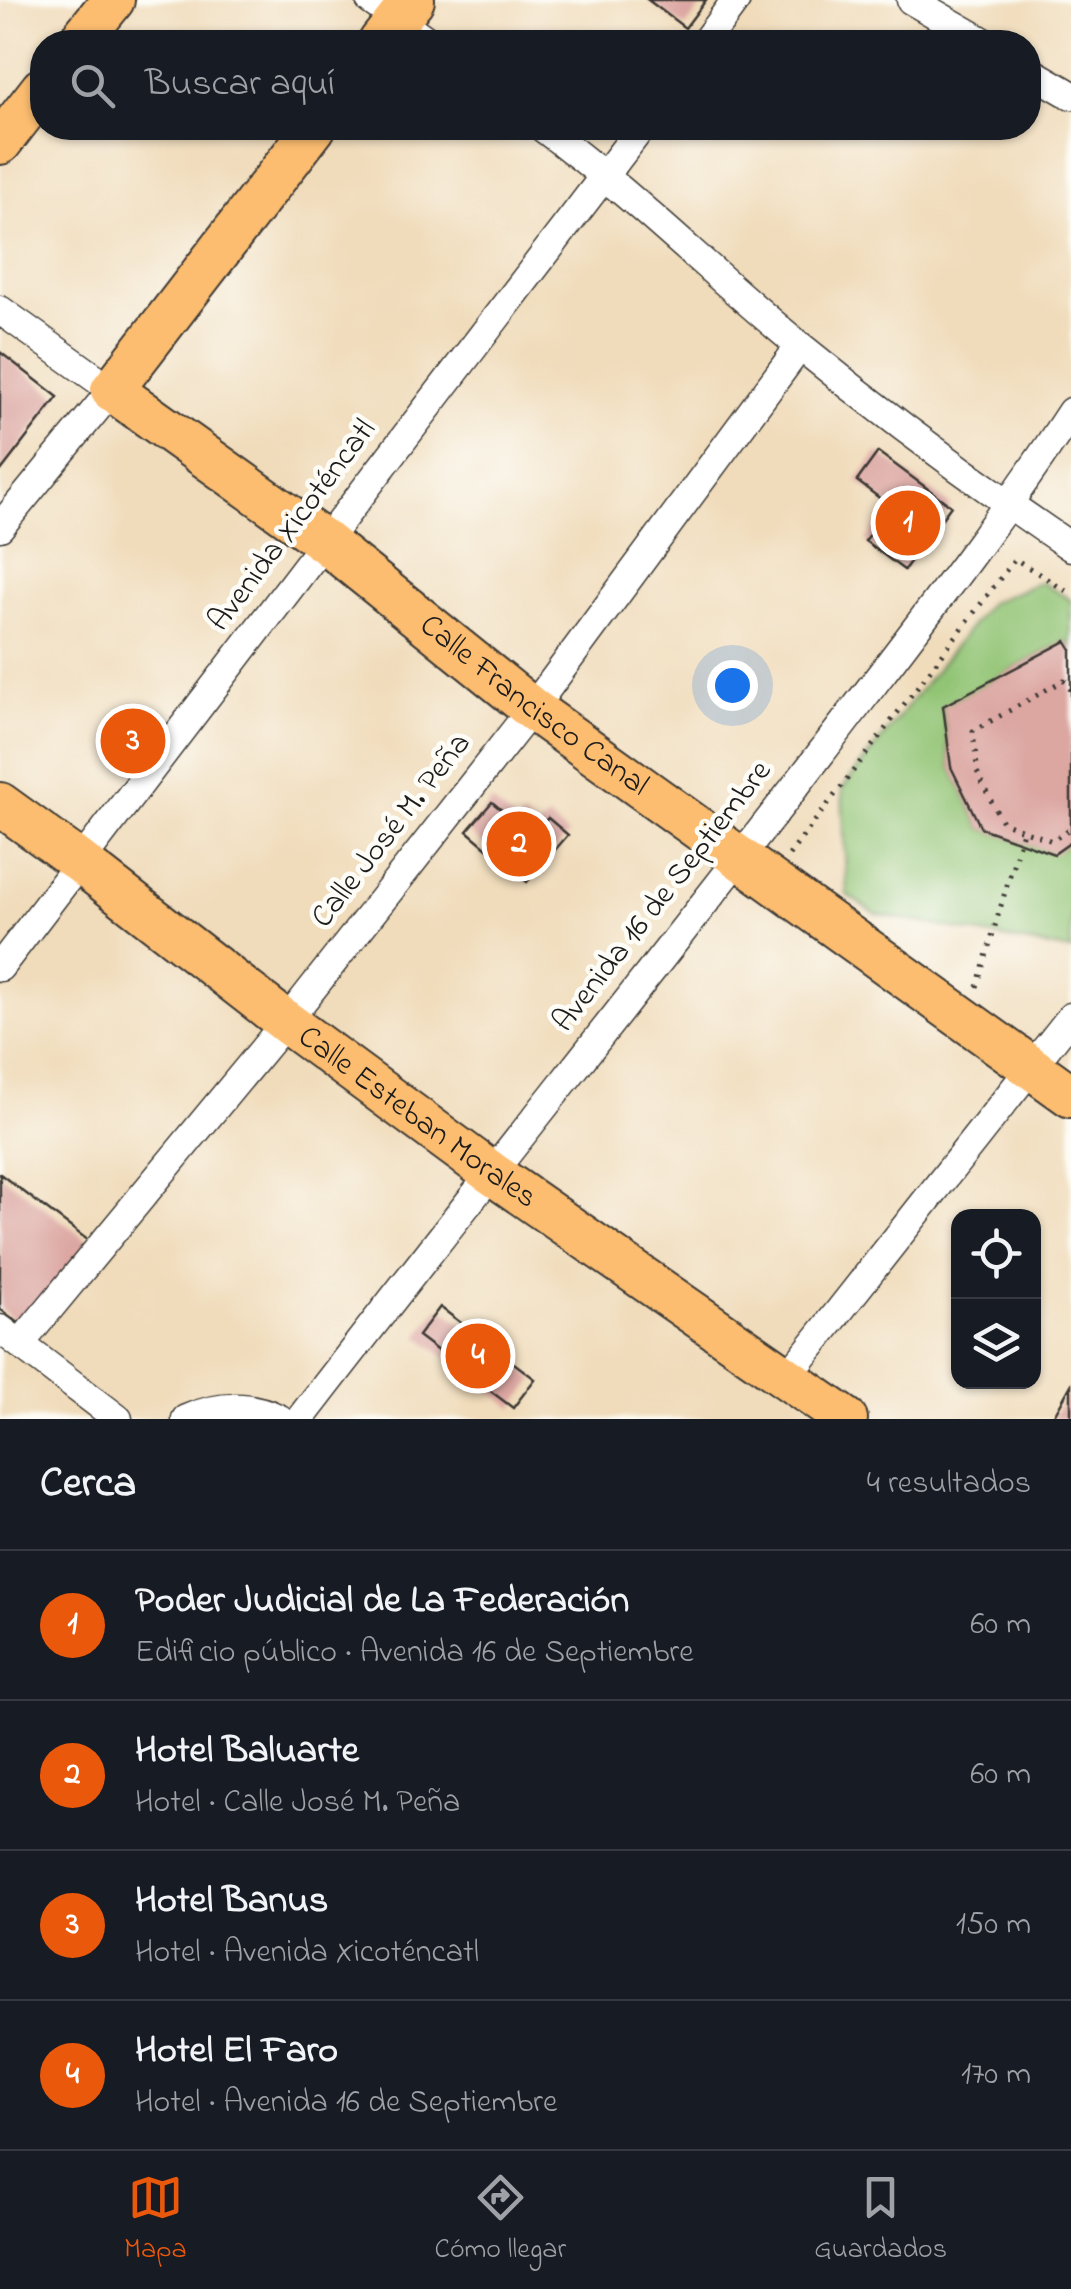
<!DOCTYPE html>
<html lang="es">
<meta charset="utf-8">
<style>
:root{--surface:#171b24;--page:#242831;--text:#f1f3f6;--muted:#9ea1a6;--line:#363941;--accent:#ea580c}
body{margin:0;font-family:"Indie Flower",sans-serif;background:var(--page);color:var(--text)}
.controls{position:absolute;right:30px;bottom:30px;display:grid;overflow:hidden;border-radius:20px;box-shadow:0 2px 8px #0004}
.controls button{width:90px;height:90px;display:grid;place-items:center;padding:0;border:0;border-bottom:2px solid var(--line);background:var(--surface);color:var(--text);font:50px sans-serif}
.you{position:absolute;left:732px;top:685px;width:35px;height:35px;margin:-25px;border:8px solid #fff;border-radius:50%;background:#1a73e8;box-shadow:0 0 0 15px #1a73e833}
.badge{display:grid;place-items:center;width:65px;height:65px;border-radius:50%;background:var(--accent);color:#fff;font-size:32px;font-weight:700}
.pin{position:absolute;translate:-50% -50%;border:5px solid #fff;box-shadow:0 2px 10px #0006}
.list{margin:0;padding:0;list-style:none}
h2{display:flex;justify-content:space-between;align-items:center;height:130px;margin:0;padding:0 40px;font-size:42px}
h2 small{font-size:32px;font-weight:400;color:var(--muted)}
.list li{display:grid;grid-template-columns:65px 1fr auto;gap:30px;align-items:center;box-sizing:border-box;height:150px;padding:0 40px;border-top:2px solid var(--line)}
.list b{display:block;font-size:38px;white-space:nowrap}
.list p{margin:0;font-size:32px;white-space:nowrap;color:var(--muted)}
.list em{font-size:32px;font-style:normal;color:var(--muted)}
.icon{flex:none;width:55px;height:55px;fill:none;stroke:currentColor;stroke-width:2;stroke-linecap:round;stroke-linejoin:round}
.map{position:relative;flex:none;width:1071px;height:1419px;overflow:hidden}
.search{position:absolute;background:var(--surface);box-shadow:0 2px 8px #0004;left:30px;right:30px;top:30px;height:110px;display:flex;align-items:center;gap:25px;box-sizing:border-box;padding:0 35px;border-radius:40px;color:var(--muted);font-size:38px}
.sheet{height:730px;background:var(--surface)}
nav{display:flex;justify-content:space-around;align-items:center;box-sizing:border-box;height:140px;border-top:2px solid var(--line);background:var(--surface);font-size:28px;color:var(--muted)}
nav a{display:grid;justify-items:center;gap:5px}
nav .on{color:var(--accent)}
.map>svg:first-child{display:block}
</style>
<div class="map">
<svg width="1071" height="1419" viewBox="0 0 1071 1419">
<rect width="100%" height="100%" fill="#fdfcf7"/>
<filter id="ink" filterUnits="userSpaceOnUse"><feTurbulence type="fractalNoise" baseFrequency=".01" numOctaves="2"/><feDisplacementMap in="SourceGraphic" scale="20" xChannelSelector="R" yChannelSelector="G"/><feConvolveMatrix kernelMatrix="1 2 1 2 8 2 1 2 1" color-interpolation-filters="sRGB"/></filter>
<filter id="wash" filterUnits="userSpaceOnUse"><feTurbulence type="fractalNoise" baseFrequency=".0048" numOctaves="4" result="noise"/><feDisplacementMap in="SourceGraphic" scale="40" xChannelSelector="R" yChannelSelector="G"/><feGaussianBlur stdDeviation="2.25" result="paint"/><feColorMatrix in="noise" values="0 0 0 0 0 0 0 0 0 0 0 0 0 0 0 0 0 1.4 0 .05"/><feComposite in="paint" operator="in"/></filter>
<g filter="url(#wash)">
<rect width="100%" height="100%" fill="#f0dbba"/>
<path fill="#92c475" stroke="#577048" stroke-width="2.5" d="M1041 582 1071 600V649L1065 641 943 707 951 767 981 828 1053 853 1071 842V951L876 914 847 895 842 789 989 603Z"/>
<g id="blocks">
<path fill="#dca6a1" d="M648 0H706L685 28Z
M0 352 58 397 0 472Z
M878 452 951 506 904 570 865 541 890 506 857 481Z
M1066 641 1071 649V842L1054 854 981 828 951 767 943 706Z
M492 802 517 823 523 816 537 829 548 818 568 835 527 882 467 831Z
M0 1174 89 1241 24 1327 0 1309Z
M440 1307 535 1379 513 1408 418 1336Z
M1071 1385V1419H1052Z"/>
</g>
</g>
<g filter="url(#ink)">
<use href="#blocks" fill-opacity="0" stroke="#3c3934" stroke-width="2.5"/>
<g fill="none" stroke-linecap="round" stroke-linejoin="round">
<defs>
<path id="street" d="M370 0 429 42
M911 0 984 42
M705 42 736 0
M1028 70 1071 95
M543 128C634 195 713 275 800 346 887 417 978 484 1071 547
M0 310 112 390 0 527
M0 967 641 128
M0 1329 118 1419
M20 1344 286 1022 532 709 800 346
M788 1376 1071 1017
M186 1419C216 1406 249 1403 280 1419
M300 1419C472 1195 649 977 821 753 906 641 994 530 1071 412"/>
<g id="primary">
<path d="M79 42 113 0"/>
<path d="M380 42 413 0"/>
<path id="s1" d="M314 128 112 390 325 542 532 709 1071 1096"/>
<path d="M0 143 42 89"/>
<path id="s2" d="M0 804 80 862 286 1022 490 1172 846 1419"/>
</g>
</defs>
<use href="#street" stroke="#3c3934" stroke-width="31"/>
<use href="#primary" stroke="#3c3934" stroke-width="46"/>
<path stroke="#3c3934" stroke-width="5" stroke-dasharray="2.5 8" stroke-linecap="butt" d="M1071 690 1064 680 973 731 978 775 1002 822 1052 841 1071 828
M789 855 1015 559 1071 594
M977 987 1023 831"/>
<use href="#street" stroke="#fff" stroke-width="28"/>
<use href="#primary" stroke="#fcbd6f" stroke-width="42"/>
</g>
</g>
<g text-anchor="middle" dominant-baseline="central" stroke-width="9" stroke-linejoin="round" paint-order="stroke">
<g font-size="32" fill="#1c1c1c" stroke="#fdfcf7">
<text transform="translate(293 526) rotate(-53)">Avenida Xicoténcatl</text>
<text stroke="none"><textPath href="#s1" startOffset="858">Calle Francisco Canal</textPath></text>
<text transform="translate(392 831) rotate(-52)">Calle José M. Peña</text>
<text transform="translate(663 897) rotate(-52)">Avenida 16 de Septiembre</text>
<text stroke="none"><textPath href="#s2" startOffset="522">Calle Esteban Morales</textPath></text>
</g>
</g>
</svg>
<div class="controls">
<button><svg class="icon" aria-label="locate" viewBox="0 0 24 24"><circle cx="12" cy="12" r="6"/><path d="M12 2v4M12 18v4M2 12h4M18 12h4"/></svg></button>
<button><svg class="icon" aria-label="layers" viewBox="0 0 24 24"><path d="M12 4l9 5-9 5-9-5zM3 14l9 5 9-5"/></svg></button>
</div>
<div class="you"></div>
<div class="pin badge" style="left:908px;top:523px">1</div>
<div class="pin badge" style="left:519px;top:844px">2</div>
<div class="pin badge" style="left:133px;top:741px">3</div>
<div class="pin badge" style="left:478px;top:1356px">4</div>
<div class="search"><svg class="icon" aria-label="search" viewBox="0 0 24 24"><circle cx="10" cy="10" r="6"/><path d="M15 15l6 6"/></svg>Buscar aquí</div>
</div>
<section class="sheet">
<h2>Cerca<small>4 resultados</small></h2>
<ul class="list">
<li><span class="badge">1</span><div><b>Poder Judicial de La Federación</b><p>Edificio público · Avenida 16 de Septiembre</p></div><em>60 m</em></li>
<li><span class="badge">2</span><div><b>Hotel Baluarte</b><p>Hotel · Calle José M. Peña</p></div><em>60 m</em></li>
<li><span class="badge">3</span><div><b>Hotel Banus</b><p>Hotel · Avenida Xicoténcatl</p></div><em>150 m</em></li>
<li><span class="badge">4</span><div><b>Hotel El Faro</b><p>Hotel · Avenida 16 de Septiembre</p></div><em>170 m</em></li>
</ul>
</section>
<nav>
<a class="on"><svg class="icon" aria-label="map" viewBox="0 0 24 24"><path d="M3 6l6-2 6 2 6-2v14l-6 2-6-2-6 2zM9 4v14M15 6v14"/></svg>Mapa</a>
<a><svg class="icon" aria-label="directions" viewBox="0 0 24 24"><path d="M12 3l9 9-9 9-9-9zM9 14v-3h6M13 9l2 2-2 2"/></svg>Cómo llegar</a>
<a><svg class="icon" aria-label="saved" viewBox="0 0 24 24"><path d="M7 4h10v16l-5-4-5 4z"/></svg>Guardados</a>
</nav>
